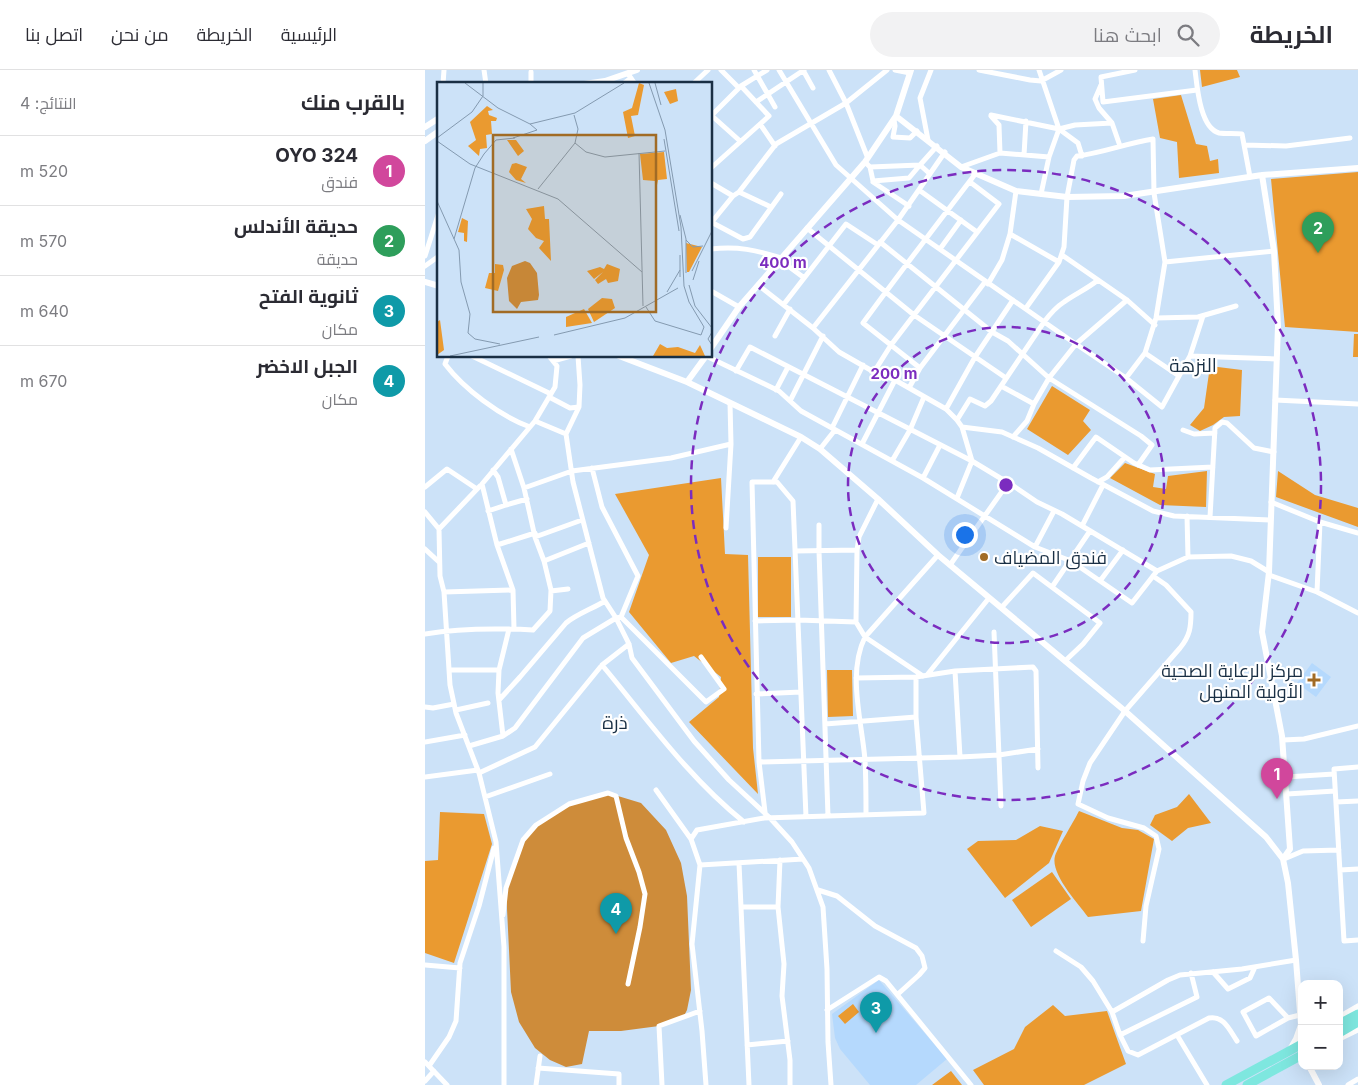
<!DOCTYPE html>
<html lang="ar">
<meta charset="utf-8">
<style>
:root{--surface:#fff;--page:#f2f2f3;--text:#2b2b33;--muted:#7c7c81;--line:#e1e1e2;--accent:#a16b25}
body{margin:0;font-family:Inter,Cairo,sans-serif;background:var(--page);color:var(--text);direction:rtl}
.controls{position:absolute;right:15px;bottom:15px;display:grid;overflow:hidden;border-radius:10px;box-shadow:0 5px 20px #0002}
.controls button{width:45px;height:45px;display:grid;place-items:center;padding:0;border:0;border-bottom:1px solid var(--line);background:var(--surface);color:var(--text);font:25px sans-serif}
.you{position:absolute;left:539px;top:464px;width:18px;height:18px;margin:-12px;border:4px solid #fff;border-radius:50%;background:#1a73e8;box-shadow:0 0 0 8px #1a73e833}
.badge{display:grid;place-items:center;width:32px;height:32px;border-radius:50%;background:var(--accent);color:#fff;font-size:16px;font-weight:700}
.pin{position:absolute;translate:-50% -41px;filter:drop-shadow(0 1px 2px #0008)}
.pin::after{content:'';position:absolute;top:26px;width:18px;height:15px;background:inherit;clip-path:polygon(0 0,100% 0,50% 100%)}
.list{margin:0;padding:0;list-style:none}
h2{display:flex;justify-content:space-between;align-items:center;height:65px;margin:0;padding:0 20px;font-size:21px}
h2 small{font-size:16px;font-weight:400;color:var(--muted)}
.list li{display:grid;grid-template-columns:32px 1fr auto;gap:15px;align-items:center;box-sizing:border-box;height:70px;padding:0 20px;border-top:1px solid var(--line)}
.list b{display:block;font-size:19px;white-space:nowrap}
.list p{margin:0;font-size:16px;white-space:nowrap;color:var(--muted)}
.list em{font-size:16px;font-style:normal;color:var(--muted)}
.icon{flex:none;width:28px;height:28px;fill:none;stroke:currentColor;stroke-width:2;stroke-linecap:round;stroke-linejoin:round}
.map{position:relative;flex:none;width:933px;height:1015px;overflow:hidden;direction:ltr}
header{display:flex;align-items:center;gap:30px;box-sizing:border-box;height:70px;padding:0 25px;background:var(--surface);border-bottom:1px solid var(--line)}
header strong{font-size:24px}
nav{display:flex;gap:28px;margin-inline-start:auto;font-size:18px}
.search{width:350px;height:45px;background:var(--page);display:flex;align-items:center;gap:12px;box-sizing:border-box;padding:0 18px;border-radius:28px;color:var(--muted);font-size:19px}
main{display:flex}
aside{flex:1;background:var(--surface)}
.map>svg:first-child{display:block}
</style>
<header>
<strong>الخريطة</strong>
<div class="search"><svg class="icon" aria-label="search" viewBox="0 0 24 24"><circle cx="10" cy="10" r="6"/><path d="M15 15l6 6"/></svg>ابحث هنا</div>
<nav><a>الرئيسية</a><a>الخريطة</a><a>من نحن</a><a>اتصل بنا</a></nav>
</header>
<main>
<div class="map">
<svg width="933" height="1015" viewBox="0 0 933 1015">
<rect width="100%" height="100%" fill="#cce2f8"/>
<path fill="#b5d9fd" d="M887 593 906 607 891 627 872 613Z
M454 910 522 989 491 1015H445L415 979 410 968 407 944Z"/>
<path fill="#ea9a30" d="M775 0H812L815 7 777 17Z
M756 25 771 74 782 76 785 91 793 89 794 103 754 108 752 72 735 68 728 29Z
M933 102V262L860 257 846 109Z
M929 264H933V287H928Z
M785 296 817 300 815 346 799 347 788 355 775 361 765 355 779 338Z
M627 316 665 340 658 351 666 360 643 385 602 359Z
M700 393 730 404 728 417 741 419 743 406 782 401 781 437 735 435 685 408Z
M853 401 890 425 933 438V457L851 427Z
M296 408 300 484 323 485 328 678 333 724 264 652 294 627 296 607 269 586 246 593 204 542 224 485 190 424Z
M333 487H366V547H333Z
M427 600 428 646 403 647 402 600Z
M764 724 786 753 763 758 747 771 725 755 730 745 752 737Z
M654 741 697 758 713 760 729 769 716 841 663 847C653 833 625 804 630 786 634 775 648 753 654 741Z
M15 742 59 744 67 774 29 893 0 883V791L13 790Z
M615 756 638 761 624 793 580 828 542 779 553 771 591 770Z
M627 802 646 829 606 857 587 830Z
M428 934 434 942 420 954 413 946Z
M628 935 640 946 682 941 701 994 659 1015H559L548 1000 589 979 600 957Z
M526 1001 537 1015H507Z"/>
<path fill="#ce8c3a" d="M183 723 216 733 241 760 256 793 262 826 266 920 262 940 258 948 234 956 196 961H164L157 994 141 997 125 990 110 978 94 952 86 922 81 818 98 770 111 755 144 734Z"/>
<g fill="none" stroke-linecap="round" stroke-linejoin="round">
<path stroke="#fff" stroke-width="5" d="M59 0 61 14
M296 0 314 18
M329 0 350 37
M354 0 411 95 473 150 645 270 701 308 737 337 765 286 778 246
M378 0 388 18
M404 0 421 33 442 86
M470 0 485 3
M554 0 605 10 616 11 636 0
M614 0 634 59 624 87 616 124
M710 0 676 7 678 32 772 20
M770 0C772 16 775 58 794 63 801 64 810 63 817 64L825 107
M106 2V13
M203 4 210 14
M18 14 19 0
M198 14 206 8
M268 14 283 0
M676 15 670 29 674 38 687 53 695 76
M331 32 379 0
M286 45 315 71
M566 45 634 59
M286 46 316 16 342 0
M566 46 574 55 575 83
M469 50 470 56 468 67 485 68 492 61
M335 54 350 76
M503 70 495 28 506 0
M819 75 861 76 925 68
M599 85 601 51
M657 86 653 73 634 59 650 55 687 53
M440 92 445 97 495 95 512 76
M445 97 448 111 484 108 495 95 505 104
M536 97 575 83 624 87
M286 98 344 46 316 16
M448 112 484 136
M286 113 308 126
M494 120 552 162
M314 122 346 137
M286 152 318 169 325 167 356 124
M286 153 308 126 314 122 351 74 421 33 462 0
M382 158 489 245 581 308
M585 164 634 192
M455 172 567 262 583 271 624 308 716 366 727 375 713 395
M286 179C313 176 331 180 356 188
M515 179 536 150
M637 185 702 230 730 255
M0 186 14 142
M355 190 378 207
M740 192 849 181
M0 196 14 186
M563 214 577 190 585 164 591 121
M333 215 388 258 414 282 449 302 470 310 521 339 532 350 537 357 547 391 532 428
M286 221 314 237
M359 234 421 154 453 175
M601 238 634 192 639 177 642 127 649 90 652 86C678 83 702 73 728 69L729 123 740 192 731 248 720 283 701 308
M731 248 773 247 811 236
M388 258 473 150 520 82
M350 266 365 239
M720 283 754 306
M23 286 20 294C39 319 75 346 105 357
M47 286 126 324
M153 286 155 315 154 337 141 364 148 412 178 528 191 548 204 574 207 588 269 671 304 710 345 748 367 772 384 798 398 837 402 899 403 972 406 1015
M281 286 354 321 376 341 498 408 610 477 646 491 707 533 732 501 763 487 806 486 826 491 844 502
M765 286 852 289
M128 291 146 286
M495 298 438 253C475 202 513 153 551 103
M311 301 325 277 547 391 590 417 612 432 637 444 732 501
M449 302 466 275 574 134 545 112
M576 316 609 334 624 308 651 274 702 230
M484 318 495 298 560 212
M351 320 363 297
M124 327 145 338 154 337
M850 330 933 334
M365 331 398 266
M521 339 550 287 588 230
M532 350 545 329 560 336 566 331 619 252C625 244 631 237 639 232 650 224 662 219 673 210
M110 351 141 364
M537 357 577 362 613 378 666 408 728 441 749 446 845 450
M407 358 438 295
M758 360 769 364 790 363
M588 367 602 351 609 334
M437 374 470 310
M395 379 410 360
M467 391 485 360 499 327
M648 398 671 367 709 393 725 400 788 397
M68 400 73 407 81 435
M498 408 515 375
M348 412 376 367
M673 412 682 407 700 387
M0 417 22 399 52 419
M99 418 147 401 246 388 306 374
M453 429 434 467 432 480 431 552 440 567 498 606
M846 432 895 452 933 463
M63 441 81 435 102 429
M0 442 14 459 15 506 19 522 25 615 31 643 54 703 71 772 79 877V1015
M762 446 763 487
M785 447 790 358 797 352 802 353 829 378 849 382
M394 455V481L403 746
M657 456 678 415
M301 458 306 374 305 333
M14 459 55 416
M110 467 157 450
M72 475 110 463
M610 477 629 441
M0 479 14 492
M370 481 432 480
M119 491 164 473
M525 495 583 413
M844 505 892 522 933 543
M675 511 698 480
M627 517 665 461
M126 521 143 519
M19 522 88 520
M892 522 895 452
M576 538 608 503 675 553 658 574 640 591
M196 547 281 632 299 619 276 587
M330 551 373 550 431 552
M89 559 88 520 72 475 57 414 110 351 130 317 132 296 124 286
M569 562 576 736
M0 564C36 558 72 558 108 560L125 541 126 520 119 491 110 467 99 418 86 379
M177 595C222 649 264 708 319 752
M25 600H74
M530 601 535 687
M502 605 564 528
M431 608 491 607 530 601 608 597 611 601 613 698
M331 624 376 622
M74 630 95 607 141 553C152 544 167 539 180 531
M0 637 8 638 29 634
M31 640 63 633
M400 654 491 647
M78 666 73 623 74 600 84 559
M858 670 879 669 933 656
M0 672 40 665
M44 676 78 666 90 658 158 568 191 548 196 547 213 506 177 437 167 398
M334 692 535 687 574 685 613 679
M933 697 909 699 919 871 933 870
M54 703 110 677 177 595 204 574
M0 707 53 700
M861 707 909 704
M231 720 266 769 275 795 267 874 277 961 281 1015
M862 724 910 721
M60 727 125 704
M911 732 933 731
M340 742 334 692 327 412H352L368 431 381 747
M441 745C441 727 441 708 440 690 437 652 422 603 440 567L513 485
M266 769 272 760 339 748 499 743 491 647V607
M859 789 878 781 914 780
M355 790 353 837 359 894 357 926 365 990V1015
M314 793 324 1015
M275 795 378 789
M915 800 933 799
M393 820 412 826 450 856 491 878 497 886 500 898 494 905 473 924
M316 837H353
M78 845 81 818 98 770 111 755 144 734 183 723 191 726 201 768 214 802 220 824 215 857 203 914
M718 871 721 836 734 779 731 766 719 758 683 748 653 734 658 711 665 693 700 641 755 578C765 566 766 557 766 542L741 515 728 506
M631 881 656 897 668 911 687 942 695 965 703 981 713 985 784 948C799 945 805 961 812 971
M0 895 35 898
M788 902 803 919 825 908 830 897
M402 940 454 907 461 911 546 1015
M687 942 743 910 755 905 817 899 871 890
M863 948 831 966 818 942 844 928 863 948 875 945
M695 965 772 927 766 903
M752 965 782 1015
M322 975 363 971
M0 992 22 1015
M4 996 24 967 31 951 35 893 54 836 69 778
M113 998 194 1004V1015
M0 1011 9 1001
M111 1015 115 986
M237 1015 234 956 275 941
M923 1015 933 1009"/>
<path stroke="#fff" stroke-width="6" d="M103 14H110
M159 14 180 11 212 0
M471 46 536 97 591 121 642 127 699 126 837 105 933 98
M0 57 14 48
M0 71 14 61
M837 105 849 181 853 256 844 502 837 562 857 666 865 779 858 789
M0 212 14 216
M286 278 314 237 440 92 471 46 486 0
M194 286 262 312 376 367 395 379 453 429 513 485 700 641 841 767 858 789 863 813 871 890 876 955 871 969 864 981
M262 312 281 286
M884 996 894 1015"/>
<path stroke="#fff" stroke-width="7" d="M914 948 933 937
M914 968 933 959"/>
<path stroke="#7ee7df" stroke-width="9" d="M914 954 933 944
M914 963 933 952
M801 1015 877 974
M822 1015 877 985"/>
</g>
<g fill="none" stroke="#7b2cbf" stroke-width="2.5" stroke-dasharray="9 6">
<circle cx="581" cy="415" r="158"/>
<circle cx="581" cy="415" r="315"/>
</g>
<g fill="#a16b25" stroke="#fff" stroke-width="2">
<circle cx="559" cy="487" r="5"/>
<path d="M886.5 602.5h5v5h5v5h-5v5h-5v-5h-5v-5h5z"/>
</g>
<g text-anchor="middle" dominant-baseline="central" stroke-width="4.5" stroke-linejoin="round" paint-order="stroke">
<g font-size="18" fill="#192f44" stroke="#fff" text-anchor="start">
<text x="569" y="487">فندق المضياف</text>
<text x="878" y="600" text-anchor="end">مركز الرعاية الصحية<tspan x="878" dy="21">الأولية المنهل</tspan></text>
</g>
<g font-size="19" fill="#192f44" stroke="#fff">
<text x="768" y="295">النزهة</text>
<text x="190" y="652">ذرة</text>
</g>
</g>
<g transform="translate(12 12)">
<rect width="275" height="275" fill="#cce2f8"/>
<path d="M202 1 207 3 201 33 194 34 198 54 191 56 186 30 195 26ZM239 7 241 19 233 22 227 10ZM50 24 56 28 51 29 52 33 60 36 59 39H54L55 52 49 53 50 66 43 67 42 74 31 64 39 58 33 40ZM70 58H79L87 69 81 74ZM227 70 230 97 221 98 220 103 218 99 206 98 203 72ZM79 81 90 85 84 97 89 101 79 98 72 90 75 82ZM107 124 108 137H112L114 179 102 166 107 159 99 156 91 147 95 137 89 127ZM25 136 31 139 30 160 27 159V151L21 150ZM249 161 265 165 252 190H250ZM58 182 66 183 67 188 61 209 48 206 52 191H58ZM170 182 183 187 181 199 171 201 169 197 161 202 158 198 166 190 157 197 150 189 163 185 167 187ZM165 216 175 217 178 226 157 240 151 227ZM147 227 155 241 129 245V235ZM3 238 7 268 0 273V240ZM223 262 230 266 241 265 258 271 263 263 268 274H216Z" fill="#ea9a30"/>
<path d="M88 179 93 181 100 191 102 213 101 218 84 220 80 227 72 219 70 196 75 184Z" fill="#ce8c3a"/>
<path fill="none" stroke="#849ab0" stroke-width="1" d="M28 1 61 26 93 42 138 31 187 1M212 1 228 48 244 145 247 204 252 220 267 245 264 253M218 1 224 23M0 56 35 30 46 14V1M76 56 100 48 93 42M227 57 242 149M0 59 33 82 121 117 205 190M138 61 149 70 168 75 228 69M202 71 206 224M101 107 138 61 141 47 137 33M0 119 22 168 24 200 33 232 31 251 38 257 63 262M243 133 249 157V191M17 157 38 86 47 72 59 58 78 56M249 158 256 165 266 164M255 189 275 149M243 195V173M256 198 262 179M252 203 258 224 275 246M230 210 243 188M209 225 218 239 264 253M275 250 271 257 275 263M117 253 188 236 241 206M13 274 102 255"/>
<path fill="#a16b25" fill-opacity="0.15" stroke="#a16b25" stroke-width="2.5" d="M56 53H219V230H56Z"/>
<rect width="275" height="275" fill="none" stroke="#192f44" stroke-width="2.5"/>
</g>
<circle cx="581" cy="415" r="8" fill="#7b2cbf" stroke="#fff" stroke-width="2.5"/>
<g font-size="15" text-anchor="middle" font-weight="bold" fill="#7b2cbf" stroke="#fff" stroke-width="4.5" stroke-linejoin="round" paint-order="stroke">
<text x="358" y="198">400 m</text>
<text x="469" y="309">200 m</text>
</g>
</svg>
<div class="controls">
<button>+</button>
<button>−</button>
</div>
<div class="you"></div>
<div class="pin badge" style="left:852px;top:729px;background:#d1479c">1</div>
<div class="pin badge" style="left:893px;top:183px;background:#2e9e5b">2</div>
<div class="pin badge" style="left:451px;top:963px;background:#0f9aa8">3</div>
<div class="pin badge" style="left:191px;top:864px;background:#0f9aa8">4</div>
</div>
<aside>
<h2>بالقرب منك<small>النتائج: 4</small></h2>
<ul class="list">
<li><span class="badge" style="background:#d1479c">1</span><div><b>OYO 324</b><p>فندق</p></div><em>520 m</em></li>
<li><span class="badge" style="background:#2e9e5b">2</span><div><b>حديقة الأندلس</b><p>حديقة</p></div><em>570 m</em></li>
<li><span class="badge" style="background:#0f9aa8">3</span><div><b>ثانوية الفتح</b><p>مكان</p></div><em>640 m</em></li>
<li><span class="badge" style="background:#0f9aa8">4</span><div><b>الجبل الاخضر</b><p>مكان</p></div><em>670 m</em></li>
</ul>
</aside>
</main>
